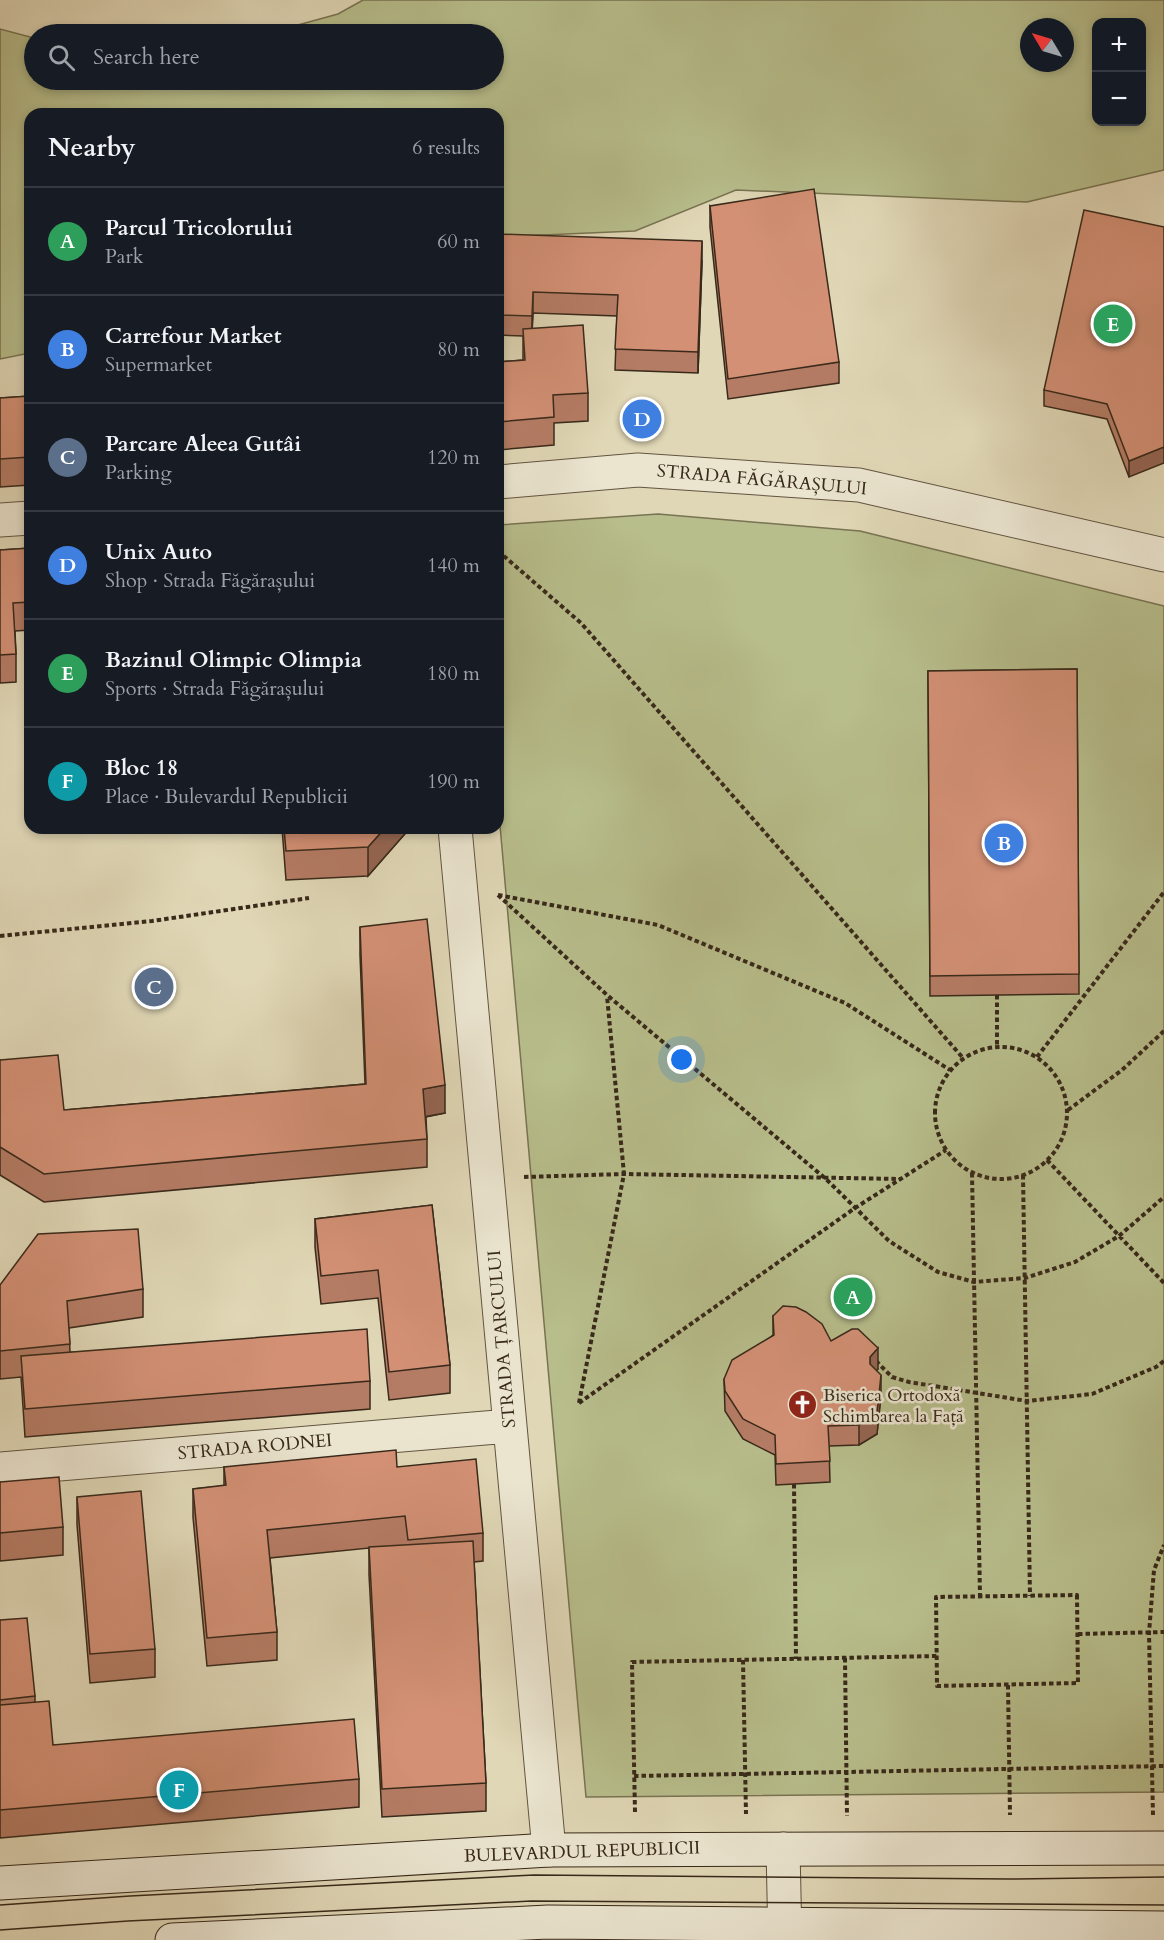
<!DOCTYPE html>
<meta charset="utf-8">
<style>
:root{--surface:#171b24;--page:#242831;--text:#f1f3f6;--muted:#9ea1a6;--line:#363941;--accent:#c59692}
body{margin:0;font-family:Cardo,serif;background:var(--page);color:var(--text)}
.controls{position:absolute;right:18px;top:18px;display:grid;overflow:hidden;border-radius:12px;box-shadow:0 3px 9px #0003}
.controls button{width:54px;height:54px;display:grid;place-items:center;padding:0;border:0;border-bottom:2px solid var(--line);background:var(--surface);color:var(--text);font:30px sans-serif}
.compass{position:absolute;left:1020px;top:18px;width:54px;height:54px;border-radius:50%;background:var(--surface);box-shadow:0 3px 9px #0003;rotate:308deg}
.you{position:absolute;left:682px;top:1060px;width:21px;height:21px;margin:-15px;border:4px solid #fff;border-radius:50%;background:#1a73e8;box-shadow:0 0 0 9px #1a73e833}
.badge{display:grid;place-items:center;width:39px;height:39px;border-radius:50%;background:var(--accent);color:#fff;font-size:20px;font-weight:700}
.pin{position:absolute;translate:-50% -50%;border:3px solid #fff;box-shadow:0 2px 6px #0006}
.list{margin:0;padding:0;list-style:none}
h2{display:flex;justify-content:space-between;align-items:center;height:78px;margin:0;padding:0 24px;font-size:26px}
h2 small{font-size:20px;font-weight:400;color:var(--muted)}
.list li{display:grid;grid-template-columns:39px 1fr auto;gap:18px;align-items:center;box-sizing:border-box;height:108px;padding:0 24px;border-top:2px solid var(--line)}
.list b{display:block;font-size:22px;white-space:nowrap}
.list p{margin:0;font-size:20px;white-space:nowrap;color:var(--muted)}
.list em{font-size:20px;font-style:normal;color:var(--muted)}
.icon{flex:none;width:33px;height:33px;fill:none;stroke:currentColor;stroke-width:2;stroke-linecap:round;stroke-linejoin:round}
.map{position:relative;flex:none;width:1164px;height:1940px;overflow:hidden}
.search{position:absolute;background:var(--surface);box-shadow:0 3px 9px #0003;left:24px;top:24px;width:480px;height:66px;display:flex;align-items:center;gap:15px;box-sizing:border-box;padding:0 21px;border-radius:33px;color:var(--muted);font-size:22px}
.panel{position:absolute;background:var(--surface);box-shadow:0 3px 9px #0003;left:24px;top:108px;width:480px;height:726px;border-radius:18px}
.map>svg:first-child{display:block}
</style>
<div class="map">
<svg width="1164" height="1940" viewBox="0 0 1164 1940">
<rect width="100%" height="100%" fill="#e0d7b6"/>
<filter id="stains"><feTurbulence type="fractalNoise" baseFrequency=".00333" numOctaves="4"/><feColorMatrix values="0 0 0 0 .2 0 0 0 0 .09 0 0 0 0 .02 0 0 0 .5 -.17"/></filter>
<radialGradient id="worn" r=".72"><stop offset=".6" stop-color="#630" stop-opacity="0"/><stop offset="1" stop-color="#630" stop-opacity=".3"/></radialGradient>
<path fill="#b7bd8b" stroke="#787352" stroke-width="1.5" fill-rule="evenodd" d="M363 0H1164V170L1027 202 736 190 635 231 498 237V114H30V353L0 359V29L34 38V80H494V34H265L338 14ZM1096 22H1142V122H1096ZM1029 27H1065V63H1029Z
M658 514 860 531 1164 606V1792L586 1797 498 803V525Z"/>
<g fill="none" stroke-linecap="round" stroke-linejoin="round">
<defs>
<path id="minor" d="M455 828 549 1850
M0 1469 509 1426
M783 1849 785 1940"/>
<path id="tertiary" d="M498 482 638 470 859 485 1164 555
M0 520 30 518"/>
<path id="secondary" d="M0 1883 549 1850 1164 1848
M172 1940 548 1922 1164 1928"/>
</defs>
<use href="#minor" stroke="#625441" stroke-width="35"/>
<use href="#tertiary" stroke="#625441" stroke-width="35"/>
<use href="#secondary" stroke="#38291a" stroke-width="35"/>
<path stroke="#38291a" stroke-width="4" stroke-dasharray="4.5 3" stroke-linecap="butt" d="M498 551 581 623 963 1058
M498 895 607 995 826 1179 889 1241 938 1272 974 1282 1025 1278 1075 1262 1119 1236 1164 1197
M498 895 658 925 845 1003 950 1070
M0 936 152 921 309 898
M997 995V1046
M935 1113a66 66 0 1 1 132 0a66 66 0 1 1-132 0Z
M1037 1057 1164 892
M1068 1110 1122 1070 1164 1031
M1047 1160 1164 1283
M972 1173 980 1596
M1023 1175 1030 1596
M524 1177 624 1174 901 1179
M876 1361 892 1377 909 1382 1027 1401 1092 1394 1156 1367 1164 1361
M579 1403 855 1208 946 1150
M579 1403 624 1174 607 996
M794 1484 796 1659
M1077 1595 1078 1683 937 1686 936 1597Z
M1078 1634 1164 1632
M845 1658 847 1816
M743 1660 746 1814
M1008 1685 1010 1815
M634 1776 1164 1766
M635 1812 632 1662 937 1656
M1153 1815 1149 1633 1154 1570 1164 1545"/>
<use href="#minor" stroke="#ebe5d0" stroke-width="33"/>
<use href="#tertiary" stroke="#ebe5d0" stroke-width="33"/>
<use href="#secondary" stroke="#ebe5d0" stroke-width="33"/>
<path stroke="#38291a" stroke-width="1.5" d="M0 1905 130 1896 534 1875 1009 1879 1164 1877
M0 1930 128 1921 531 1901 1164 1905"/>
</g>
<path fill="#b57c65" stroke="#38291a" stroke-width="1.5" d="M710 206 839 362V383L728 399 710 227Z
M1164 227 1129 477 1107 419 1044 406V390Z
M498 234 702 261 698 373 615 370 617 316 533 313 532 328 588 393V421L554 423V445L498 450V362L523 360V336L498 335Z
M30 396V485L0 487V398Z
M30 548V630L15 631 16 654V682L0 683V550Z
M1077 669 1079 994 930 996 928 671Z
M282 828H410L368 876 286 880Z
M360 927 445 1113 426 1117 427 1139V1167L44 1202 0 1175V1060L64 1110 365 1084 360 955Z
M432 1205 450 1365V1393L389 1400 378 1298 321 1304 315 1247V1219Z
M0 1285 143 1289V1317L69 1328 70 1352 370 1381V1409L25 1437 21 1377 0 1379Z
M773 1316 831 1341 878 1369 876 1371 881 1395 877 1434 859 1445 829 1446 830 1482 776 1485 775 1455 743 1439 725 1411 724 1379 773 1335Z
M224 1467H397L483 1533V1561L474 1562 486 1783V1811L382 1817 369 1575V1548L270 1558 277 1632V1660L207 1666 193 1517V1489L224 1486Z
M0 1482 63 1527V1555L0 1561Z
M77 1497 155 1649V1677L90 1683 77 1525Z
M0 1620 35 1696V1702L53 1745 359 1779V1807L0 1838Z"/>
<path fill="#946552" stroke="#38291a" stroke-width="1.5" d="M702 241V261L698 373V352Z
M533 292V313L532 336V316Z
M1164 447V463L1129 477V461Z
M385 828H410L368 876V847Z
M445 1085V1113L423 1117V1089Z
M878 1348V1369L870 1377V1357Z
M881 1375V1395L877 1434 859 1445V1425Z"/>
<path fill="#d39075" stroke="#38291a" stroke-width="1.5" d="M814 189 839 362 728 379 710 206Z
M1084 210 1164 227V447L1129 461 1107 404 1044 390Z
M498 234 702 241 698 352 615 349 618 295 533 292 532 316 498 315Z
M583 325 588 393 553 395 554 417 498 422V362L525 360 523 329Z
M30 396V457L0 459V398Z
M30 548V602L13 603 16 654 0 655V550Z
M1077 669 1079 974 930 976 928 671Z
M284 828H385L368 847 286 851Z
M427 919 445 1085 423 1089 427 1139 44 1174 0 1147V1060L58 1055 64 1110 366 1084 360 927Z
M432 1205 450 1365 389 1372 378 1270 321 1276 315 1219Z
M138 1229 143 1289 67 1301 70 1344 0 1351V1285L38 1234Z
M783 1306 796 1307 806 1312 822 1324 831 1341 852 1329H858L878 1348 870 1357V1364L881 1375 877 1413 859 1425 828 1426 830 1461 776 1464 775 1435 743 1419 725 1391 724 1379 732 1360 774 1335 773 1316Z
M367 1329 370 1381 25 1409 21 1356Z
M396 1450 397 1467 476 1459 483 1533 408 1540 405 1516 267 1530 277 1632 207 1638 193 1489 226 1485 224 1467Z
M59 1477 63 1527 0 1533V1482Z
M141 1491 155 1649 90 1654 77 1497Z
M473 1541 486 1783 382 1789 369 1547Z
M27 1618 35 1696 0 1700V1620Z
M49 1701 53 1745 354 1719 359 1779 0 1810V1705Z"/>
<defs>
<symbol id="church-disc" viewBox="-11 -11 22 22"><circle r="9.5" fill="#8f2418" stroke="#ebe5d0"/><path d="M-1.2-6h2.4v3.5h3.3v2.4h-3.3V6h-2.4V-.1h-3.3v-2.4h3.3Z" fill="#fff"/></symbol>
</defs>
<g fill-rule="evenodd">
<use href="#church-disc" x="786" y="1388" width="33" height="33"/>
</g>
<g text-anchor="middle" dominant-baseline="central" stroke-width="5" stroke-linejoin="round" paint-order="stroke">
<g font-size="18" fill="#38291a" stroke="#ebe5d0">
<text transform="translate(762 480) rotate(5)">STRADA FĂGĂRAȘULUI</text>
<text transform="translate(502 1339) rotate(-95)">STRADA ȚARCULUI</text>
<text transform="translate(255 1447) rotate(-5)">STRADA RODNEI</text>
<text transform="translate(582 1852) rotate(-2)">BULEVARDUL REPUBLICII</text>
</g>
<g font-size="18" fill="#38291a" stroke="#ebe5d0" text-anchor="start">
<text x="823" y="1395">Biserica Ortodoxă<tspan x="823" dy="21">Schimbarea la Față</tspan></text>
</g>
</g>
<rect width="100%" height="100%" filter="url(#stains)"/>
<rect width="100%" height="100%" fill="url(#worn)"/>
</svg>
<div class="controls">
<button>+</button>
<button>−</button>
</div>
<svg class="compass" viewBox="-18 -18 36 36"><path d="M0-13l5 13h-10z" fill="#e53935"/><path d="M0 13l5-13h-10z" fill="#9ea1a6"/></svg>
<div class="you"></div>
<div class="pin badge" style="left:853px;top:1297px;background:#2e9e5b">A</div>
<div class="pin badge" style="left:1004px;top:843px;background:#3f7fe0">B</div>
<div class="pin badge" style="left:154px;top:987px;background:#5c6f8a">C</div>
<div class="pin badge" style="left:642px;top:419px;background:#3f7fe0">D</div>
<div class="pin badge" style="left:1113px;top:324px;background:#2e9e5b">E</div>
<div class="pin badge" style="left:179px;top:1790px;background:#0f9aa8">F</div>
<div class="search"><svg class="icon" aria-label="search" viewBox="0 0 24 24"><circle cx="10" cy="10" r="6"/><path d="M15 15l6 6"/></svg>Search here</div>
<section class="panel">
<h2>Nearby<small>6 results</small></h2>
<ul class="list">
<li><span class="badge" style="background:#2e9e5b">A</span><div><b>Parcul Tricolorului</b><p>Park</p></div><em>60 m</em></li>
<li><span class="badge" style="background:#3f7fe0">B</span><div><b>Carrefour Market</b><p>Supermarket</p></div><em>80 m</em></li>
<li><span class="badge" style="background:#5c6f8a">C</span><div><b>Parcare Aleea Gutâi</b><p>Parking</p></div><em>120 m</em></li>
<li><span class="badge" style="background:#3f7fe0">D</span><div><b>Unix Auto</b><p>Shop · Strada Făgărașului</p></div><em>140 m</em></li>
<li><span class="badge" style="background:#2e9e5b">E</span><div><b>Bazinul Olimpic Olimpia</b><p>Sports · Strada Făgărașului</p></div><em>180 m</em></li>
<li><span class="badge" style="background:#0f9aa8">F</span><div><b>Bloc 18</b><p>Place · Bulevardul Republicii</p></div><em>190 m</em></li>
</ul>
</section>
</div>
